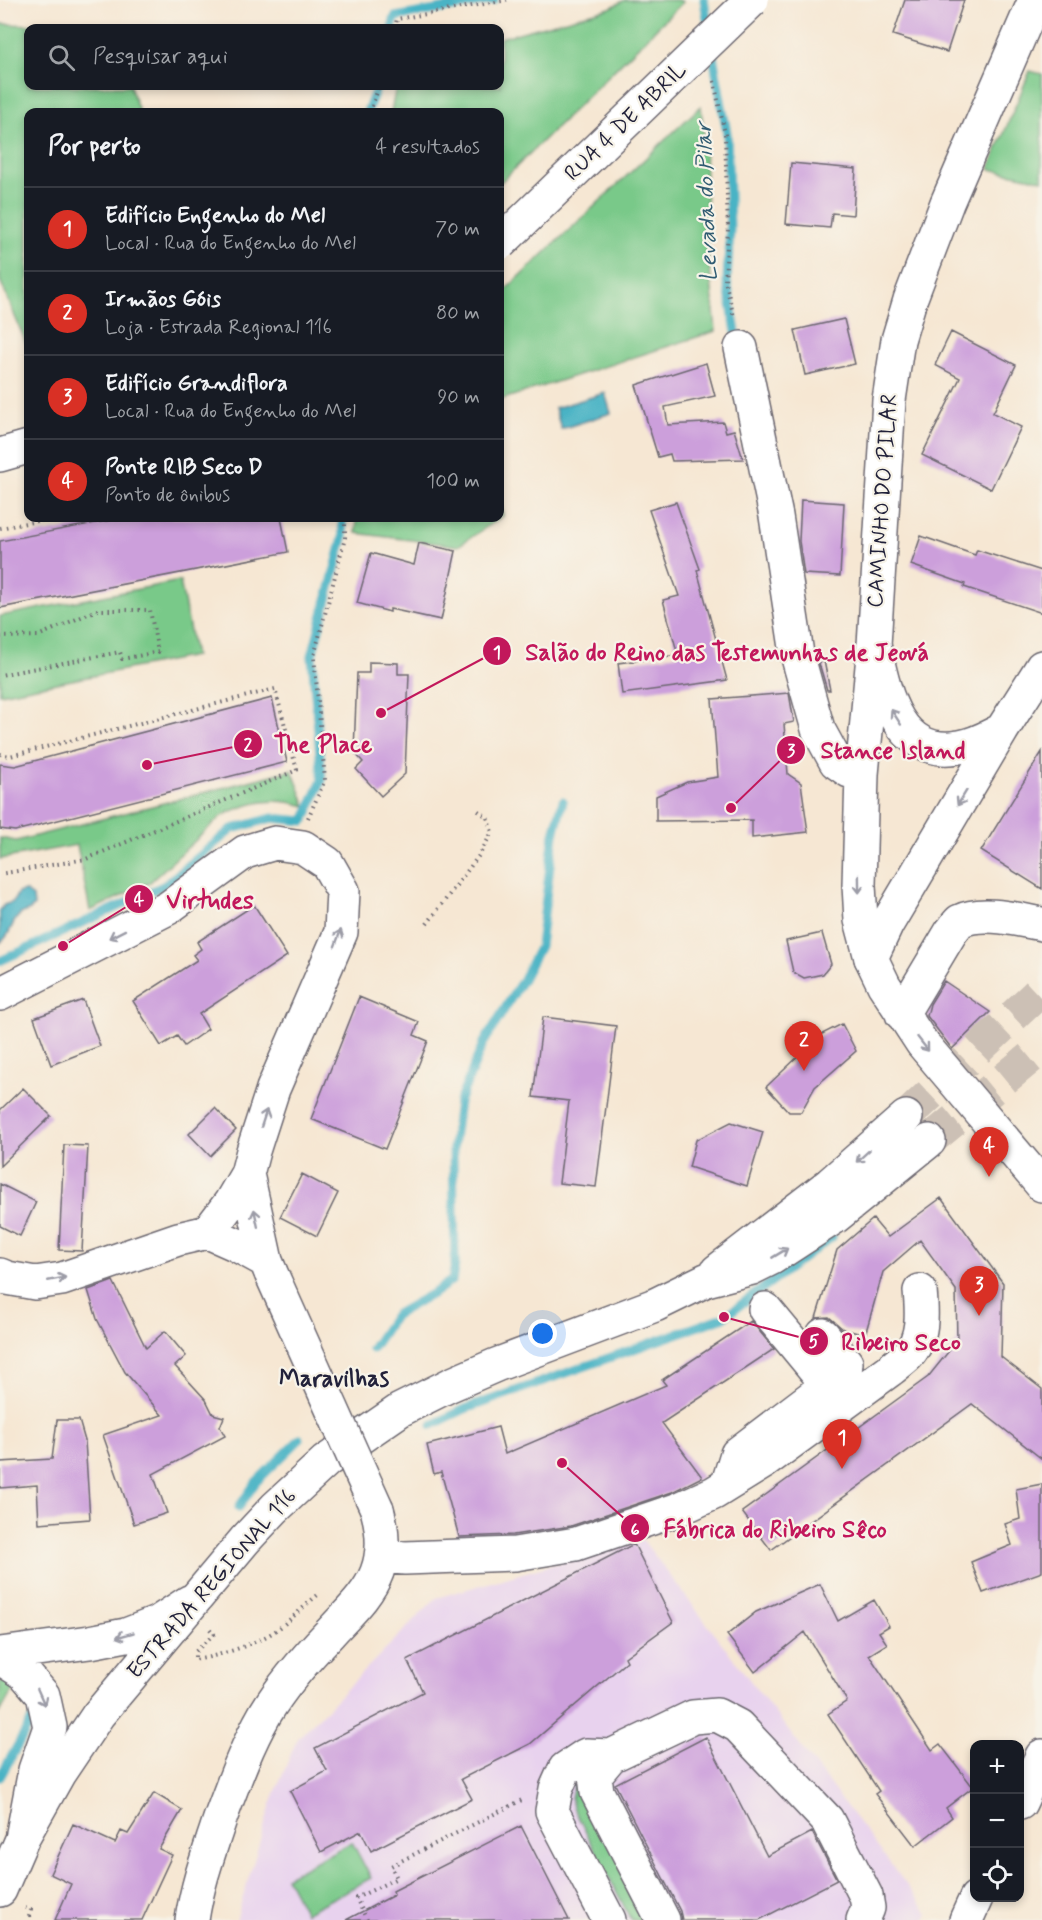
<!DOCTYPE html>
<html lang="pt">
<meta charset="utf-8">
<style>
:root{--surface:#171b24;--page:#20242c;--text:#f1f3f6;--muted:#9ea1a6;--line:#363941;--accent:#d93025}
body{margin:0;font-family:Mynerve,sans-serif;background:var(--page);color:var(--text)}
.controls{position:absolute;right:18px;bottom:18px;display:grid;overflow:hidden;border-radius:12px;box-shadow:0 3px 9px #0003}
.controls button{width:54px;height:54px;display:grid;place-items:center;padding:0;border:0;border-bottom:2px solid var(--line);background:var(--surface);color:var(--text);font:30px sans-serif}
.you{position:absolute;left:543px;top:1334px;width:21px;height:21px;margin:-15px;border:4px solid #fff;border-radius:50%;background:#1a73e8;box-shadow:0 0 0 9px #1a73e833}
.badge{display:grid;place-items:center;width:39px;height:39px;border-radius:50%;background:var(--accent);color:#fff;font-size:20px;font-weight:700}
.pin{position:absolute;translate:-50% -50px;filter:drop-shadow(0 2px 3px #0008)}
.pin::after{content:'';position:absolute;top:32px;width:21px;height:18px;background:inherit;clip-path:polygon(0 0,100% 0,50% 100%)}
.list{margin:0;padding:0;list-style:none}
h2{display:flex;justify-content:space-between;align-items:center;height:78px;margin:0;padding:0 24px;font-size:26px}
h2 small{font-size:20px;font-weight:400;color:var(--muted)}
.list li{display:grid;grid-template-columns:39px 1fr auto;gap:18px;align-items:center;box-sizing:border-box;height:84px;padding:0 24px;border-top:2px solid var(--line)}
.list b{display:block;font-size:22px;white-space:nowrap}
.list p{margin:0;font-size:20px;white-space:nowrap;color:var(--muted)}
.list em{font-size:20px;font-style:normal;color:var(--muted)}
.icon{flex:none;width:33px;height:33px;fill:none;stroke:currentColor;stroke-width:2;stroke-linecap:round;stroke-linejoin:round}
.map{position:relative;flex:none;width:1042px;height:1920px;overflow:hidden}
.search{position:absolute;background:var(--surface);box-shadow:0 3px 9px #0003;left:24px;top:24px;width:480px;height:66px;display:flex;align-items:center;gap:15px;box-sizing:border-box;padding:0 21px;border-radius:12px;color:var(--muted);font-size:22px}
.panel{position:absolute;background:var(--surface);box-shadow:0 3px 9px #0003;left:24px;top:108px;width:480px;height:414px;border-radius:12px}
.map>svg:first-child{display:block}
</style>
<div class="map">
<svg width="1042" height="1920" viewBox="0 0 1042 1920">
<rect width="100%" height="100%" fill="#f7f3e8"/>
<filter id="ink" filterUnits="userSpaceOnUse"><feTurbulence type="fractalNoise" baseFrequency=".0167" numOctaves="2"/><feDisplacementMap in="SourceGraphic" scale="12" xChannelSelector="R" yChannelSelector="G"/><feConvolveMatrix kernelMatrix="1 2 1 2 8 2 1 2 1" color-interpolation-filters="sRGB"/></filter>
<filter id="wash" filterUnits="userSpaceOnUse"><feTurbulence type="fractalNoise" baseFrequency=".008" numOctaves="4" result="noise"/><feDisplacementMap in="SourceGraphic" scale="24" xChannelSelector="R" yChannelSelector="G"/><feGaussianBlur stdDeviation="1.35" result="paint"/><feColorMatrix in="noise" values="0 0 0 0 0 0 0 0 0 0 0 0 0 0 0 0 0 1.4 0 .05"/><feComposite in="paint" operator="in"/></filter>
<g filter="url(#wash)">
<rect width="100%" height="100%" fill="#f6e7d3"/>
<path fill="#e8d2ee" d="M642 1539 928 1913 925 1920H236L271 1804 294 1746 299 1737 436 1598Z"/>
<path fill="#79c989" stroke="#4e7662" stroke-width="1.5" d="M625 0H678L683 2 500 183V112H391L396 86H500V38L610 8Z
M0 24 111 27 28 28V86H130L139 112H28V348L0 280Z
M1030 71 1042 74V180L989 169Z
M701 106 705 148 708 250 716 331 500 400V295Z
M500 496 503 516 458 546 356 533 357 518H500Z
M180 581 195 656 0 694V616Z
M292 770 306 806C276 797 250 801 222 816L149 883 90 911 77 845 0 859V838L16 841Z
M0 1681H5L14 1688 0 1713Z
M577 1771 648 1915 639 1920H631L573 1807 571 1799Z
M352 1842 371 1878 305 1913 286 1877Z"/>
<path fill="#48b3c5" stroke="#356a80" stroke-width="1.5" d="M605 393 611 413 561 429 555 408Z
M25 891 33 897 34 906C30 912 26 911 21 914 11 920 12 935 0 943V911L4 905 13 902 18 893Z"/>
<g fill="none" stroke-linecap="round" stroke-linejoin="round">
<path stroke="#48b3c5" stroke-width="9" d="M704 0 709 30
M392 28 395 17 494 0
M712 50 727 133 730 229 727 281 736 332
M367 112 377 86
M0 961 165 885 232 829 272 818 304 821 322 780 312 656 343 538 342 518
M372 1349 395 1315 437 1291 452 1280 455 1264 453 1148 459 1102 483 1044 523 979 540 946 554 834 563 801
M432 1425 465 1409 724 1317 832 1237
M239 1507 256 1482 300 1439
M0 1777 33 1718"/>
</g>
<g id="blocks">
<path fill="#cc9fdb" d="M905 0H964L947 52 893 35Z
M791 163 856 169 853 215 832 213 830 228 786 224Z
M844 319 855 364 805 375 795 330Z
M951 332 1016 365 993 413 1021 427 991 489 922 455 960 378 935 365Z
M706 363 715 396 665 407 668 425 723 422 726 432 734 430 743 459 672 461 670 454 658 457 636 385Z
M801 500 844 503 840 576 804 574 799 541Z
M676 502 700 569 697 570 727 680 622 694 618 663 678 655 663 600 679 596 649 510Z
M122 518H281L288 552 0 608V541Z
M921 536 975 555 977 550 1042 571V613L964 587 965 584 911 565Z
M419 543 456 551 441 620 390 609V612L357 603 371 553 414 565Z
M824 661 830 690H827L819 663Z
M369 662 398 663V674H409L405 774 381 796 356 769 363 762 354 752 357 673H369Z
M789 693 794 722 784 724 788 774 801 783 808 832 752 838V820L656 821V796L687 782 718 777 712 699Z
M272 698 287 762 15 831 0 829V764L15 766Z
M1042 752V889L981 851Z
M254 905 287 956 199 1014 208 1029 184 1046 177 1036 161 1046 133 1001 197 960 193 955 201 949 197 942Z
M822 933 831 964 823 974 804 978 793 972 786 941Z
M944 981 990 1012 952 1049 927 1016 930 1004Z
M359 997 419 1022 414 1035 428 1041 385 1149 311 1119Z
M83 1000 100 1046 51 1065 34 1018Z
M543 1017 616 1026 596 1187 559 1183 569 1101 533 1097Z
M842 1024 856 1051 815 1087 801 1112H789L766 1087 822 1034Z
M23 1088 51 1116 0 1166V1110Z
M215 1108 236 1130 210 1156 189 1134Z
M731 1122 763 1132 747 1186 689 1167 696 1140Z
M64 1145 88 1146 82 1251 59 1250Z
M302 1174 338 1193 317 1236 280 1217Z
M0 1184 36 1202 20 1236 0 1226Z
M941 1198 1003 1283 1001 1357 1042 1389V1459L972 1404 771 1550 742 1512 928 1377 957 1341 956 1290 920 1240 883 1272 865 1335 843 1329 829 1317 816 1318 837 1250 873 1219 888 1237Z
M113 1281 146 1348 165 1331 186 1356 175 1366 206 1400 213 1414 224 1417 220 1427 225 1436 153 1474 167 1513 134 1524 103 1435 162 1415 125 1372 97 1319 88 1290Z
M751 1321 774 1349 662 1423 702 1477 672 1492 571 1526 513 1535 459 1537 441 1472 434 1474 427 1445 498 1427 505 1454 666 1385 662 1380Z
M57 1420H79L85 1441 90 1519 39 1523 37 1485 0 1488V1462L52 1459Z
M1042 1484V1572L983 1593 971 1562 1012 1545 1005 1524 1020 1519 1016 1489Z
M634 1544 673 1622 625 1657 627 1661 530 1744 461 1779 472 1799 371 1851 361 1831 321 1852 290 1791 327 1771 315 1748 423 1692 407 1660Z
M820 1584 838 1621 874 1600 889 1626 879 1632 887 1644 869 1655 932 1750 940 1744 973 1787 946 1808 952 1817 915 1846 875 1794 879 1791 828 1714 847 1701 805 1632 755 1672 727 1635 756 1612Z
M706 1737 767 1856 812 1832 837 1880 759 1920H682L680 1911 615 1784Z
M154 1793 182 1810 159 1849 172 1855 142 1920H55L71 1884 50 1874 73 1824 115 1843 121 1831 128 1834Z
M521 1826 569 1920H346L394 1895 393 1891Z"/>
</g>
</g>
<g filter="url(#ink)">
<use href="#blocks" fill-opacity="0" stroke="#6c6770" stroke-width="1.5"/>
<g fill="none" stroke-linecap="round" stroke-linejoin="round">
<path stroke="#ccc0b5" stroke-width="33" stroke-dasharray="33 16" stroke-linecap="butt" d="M906 1117 1042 989
M929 1141 1042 1048"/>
<defs>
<path id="minor" d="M1035 0 947 203 910 300 898 340 889 400 874 645 862 774 859 885 861 920 871 958 884 985 922 1043 1042 1185
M741 348 776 516 797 654 818 729 836 762 849 771 862 774
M0 455 28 447
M0 994 168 908 245 852 275 843 303 847 327 863 343 891 341 932 273 1089 253 1151 247 1174 266 1261 271 1273
M902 1014 951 932C954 929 957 923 960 921 982 910 1019 920 1042 924
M208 1232 235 1244 266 1261
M0 1275 7 1278 35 1283 62 1279 178 1239 208 1232 230 1203 247 1174
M765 1309 827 1384
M728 1483 737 1454 845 1372 846 1363 823 1335
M381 1556 405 1558 515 1554 576 1544 679 1509 714 1493 764 1462 890 1370C896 1365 903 1360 908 1355 924 1338 922 1312 920 1291
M0 1654 90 1642 126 1635 157 1623 189 1602
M0 1658 24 1673 43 1695 50 1727 35 1770 23 1833
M192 1920C197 1885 209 1852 220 1819 233 1784 246 1747 265 1714 283 1684 306 1658 330 1633 347 1614 368 1596 377 1572 385 1551 383 1530 377 1509
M609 1920 552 1811 556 1789 565 1769 586 1755 611 1756
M663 1920 597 1792 595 1775 611 1756 693 1717 717 1715 738 1726 827 1820 866 1896 868 1908 863 1920"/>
<path id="major" d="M874 645C884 690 896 758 959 747 975 745 988 737 1002 730
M871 958 887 924 1002 730 1042 667
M717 1271 830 1184 906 1117
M1020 1803 1042 1756
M0 1890 23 1837 59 1773 98 1715 245 1540 275 1508 326 1461 400 1410 450 1385 496 1365 655 1305 706 1280 752 1268 772 1258 835 1217 929 1141
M966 1920 976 1898"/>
</defs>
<use href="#minor" stroke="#6c6770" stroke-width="36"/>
<use href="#major" stroke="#6c6770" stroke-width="36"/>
<path stroke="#6c6770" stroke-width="4" stroke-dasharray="1.5 4.5" stroke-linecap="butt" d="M395 28 397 19 507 0
M714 81 725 134 728 229 725 281 734 317
M370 112 379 86
M0 528 53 518
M0 637 38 636 97 610H150L158 652 122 659 120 652 0 675
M0 754 10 756 275 689 297 770 86 859 0 874
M308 818 325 780 314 656 345 538V518
M427 924 480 854 492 832 487 817 477 810
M210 1629 214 1634 195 1652V1660C218 1656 243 1648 263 1638 284 1628 301 1608 319 1594
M25 1908 31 1910 28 1920
M367 1920 356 1898 397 1878 391 1866 522 1800"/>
<use href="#minor" stroke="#fff" stroke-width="33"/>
<use href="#major" stroke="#fff" stroke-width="33"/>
<defs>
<path id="minor-bridge" d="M500 243 752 0
M271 1273 377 1509"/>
</defs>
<use href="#minor-bridge" stroke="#6c6770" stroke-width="36" stroke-linecap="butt"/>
<use href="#minor-bridge" stroke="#fff" stroke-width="33"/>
</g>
<defs><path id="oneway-shaft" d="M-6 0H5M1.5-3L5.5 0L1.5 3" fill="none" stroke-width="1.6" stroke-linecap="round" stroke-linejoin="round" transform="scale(1.5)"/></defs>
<g stroke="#9c9ca7">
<use href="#oneway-shaft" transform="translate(896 717) rotate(-123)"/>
<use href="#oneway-shaft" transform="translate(962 798) rotate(121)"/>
<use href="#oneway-shaft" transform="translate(859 884) rotate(89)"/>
<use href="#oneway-shaft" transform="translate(117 934) rotate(153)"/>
<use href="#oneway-shaft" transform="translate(338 938) rotate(-70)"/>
<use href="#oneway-shaft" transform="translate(923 1044) rotate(52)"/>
<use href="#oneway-shaft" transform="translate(264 1118) rotate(-72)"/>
<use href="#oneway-shaft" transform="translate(863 1156) rotate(138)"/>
<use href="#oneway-shaft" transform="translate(256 1218) rotate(-102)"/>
<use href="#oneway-shaft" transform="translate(780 1253) rotate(-31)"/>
<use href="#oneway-shaft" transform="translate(57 1279) rotate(-11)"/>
<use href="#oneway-shaft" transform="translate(125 1635) rotate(164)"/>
<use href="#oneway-shaft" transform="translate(41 1697) rotate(66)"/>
</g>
</g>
<g text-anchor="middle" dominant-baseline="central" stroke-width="4.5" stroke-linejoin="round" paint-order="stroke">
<g font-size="22" fill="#22223b" stroke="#f7f3e8">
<text transform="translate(626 122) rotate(-44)">RUA 4 DE ABRIL</text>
<text transform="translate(883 501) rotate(-86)">CAMINHO DO PILAR</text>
<text transform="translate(212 1584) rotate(-49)">ESTRADA REGIONAL 116</text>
</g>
<g font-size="24" font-style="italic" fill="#315c72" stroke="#f7f3e8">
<text transform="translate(707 202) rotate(-92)">Levada do Pilar</text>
</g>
<g font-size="24" font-weight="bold" fill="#22223b" stroke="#f7f3e8">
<text x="334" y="1379">Maravilhas</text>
</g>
</g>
<path fill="none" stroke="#c2185b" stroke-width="2" d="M381 713L497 651M147 765L248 744M731 808L791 750M63 946L139 899M724 1317L814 1341M562 1463L635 1528"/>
<g fill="#c2185b" stroke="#f7f3e8" stroke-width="2">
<circle cx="381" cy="713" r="6"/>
<circle cx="147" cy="765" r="6"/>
<circle cx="731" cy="808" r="6"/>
<circle cx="63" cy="946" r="6"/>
<circle cx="724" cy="1317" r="6"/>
<circle cx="562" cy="1463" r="6"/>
<circle cx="497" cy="651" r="15"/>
<circle cx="248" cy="744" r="15"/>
<circle cx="791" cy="750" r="15"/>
<circle cx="139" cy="899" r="15"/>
<circle cx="814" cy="1341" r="15"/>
<circle cx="635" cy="1528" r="15"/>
</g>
<g font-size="18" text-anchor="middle" font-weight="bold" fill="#fff">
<text x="497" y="658">1</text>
<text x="248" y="750">2</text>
<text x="791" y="756">3</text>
<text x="139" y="905">4</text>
<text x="814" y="1347">5</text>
<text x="635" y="1535">6</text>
</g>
<g font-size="24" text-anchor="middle" font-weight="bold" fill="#c2185b" stroke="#f7f3e8" stroke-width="4.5" stroke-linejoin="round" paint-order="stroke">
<text x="727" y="660">Salão do Reino das Testemunhas de Jeová</text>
<text x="323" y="752">The Place</text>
<text x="893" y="758">Stance Island</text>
<text x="210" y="908">Virtudes</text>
<text x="901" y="1350">Ribeiro Seco</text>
<text x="775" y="1537">Fábrica do Ribeiro Sêco</text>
</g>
</svg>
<div class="controls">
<button>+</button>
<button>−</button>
<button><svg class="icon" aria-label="locate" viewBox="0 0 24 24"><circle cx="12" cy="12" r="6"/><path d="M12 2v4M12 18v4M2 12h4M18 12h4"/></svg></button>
</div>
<div class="you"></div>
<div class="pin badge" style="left:842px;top:1469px">1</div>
<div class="pin badge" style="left:804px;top:1071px">2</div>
<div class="pin badge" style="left:979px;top:1316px">3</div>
<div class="pin badge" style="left:989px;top:1177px">4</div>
<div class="search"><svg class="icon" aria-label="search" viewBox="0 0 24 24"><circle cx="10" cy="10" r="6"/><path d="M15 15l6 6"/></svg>Pesquisar aqui</div>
<section class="panel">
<h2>Por perto<small>4 resultados</small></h2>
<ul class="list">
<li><span class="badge">1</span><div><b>Edifício Engenho do Mel</b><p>Local · Rua do Engenho do Mel</p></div><em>70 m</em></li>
<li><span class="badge">2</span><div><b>Irmãos Góis</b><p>Loja · Estrada Regional 116</p></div><em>80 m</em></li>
<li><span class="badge">3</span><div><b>Edifício Grandiflora</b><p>Local · Rua do Engenho do Mel</p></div><em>90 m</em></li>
<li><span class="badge">4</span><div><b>Ponte RIB Seco D</b><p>Ponto de ônibus</p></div><em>100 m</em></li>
</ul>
</section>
</div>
